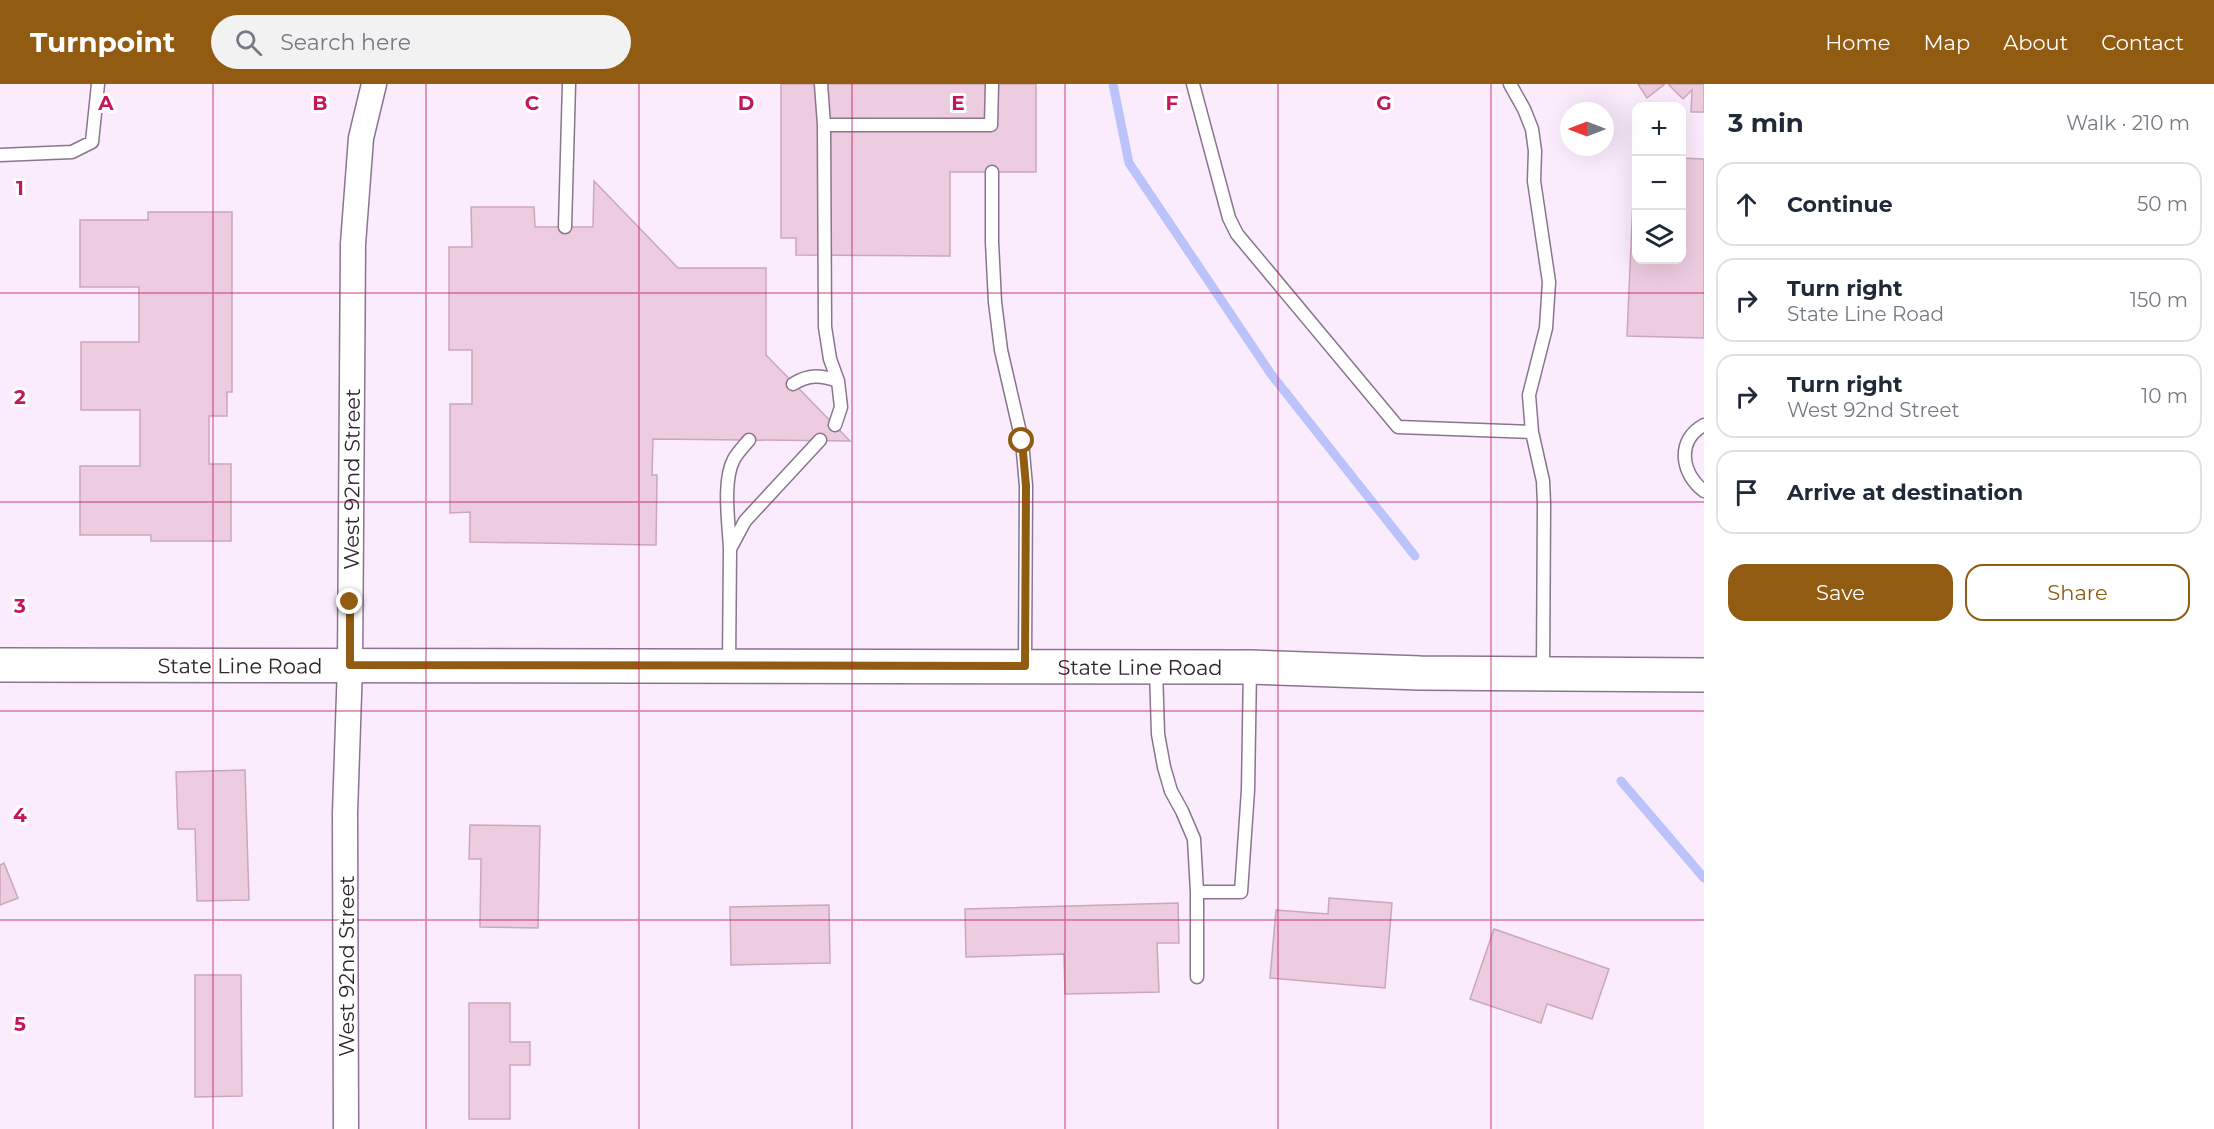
<!DOCTYPE html>
<meta charset="utf-8">
<style>
:root{--surface:#fff;--page:#f2f2f3;--text:#1f2937;--muted:#747a83;--line:#e0e1e3;--accent:#925b12}
body{margin:0;font-family:Montserrat,sans-serif;background:var(--page);color:var(--text)}
.controls{position:absolute;right:18px;top:18px;display:grid;overflow:hidden;border-radius:12px;box-shadow:0 6px 24px #0002}
.controls button{width:54px;height:54px;display:grid;place-items:center;padding:0;border:0;border-bottom:2px solid var(--line);background:var(--surface);color:var(--text);font:30px sans-serif}
.compass{position:absolute;left:1560px;top:18px;width:54px;height:54px;border-radius:50%;background:var(--surface);box-shadow:0 6px 24px #0002;rotate:270deg}
.stop{position:absolute;width:18px;height:18px;margin:-14px;border:4px solid #925b12;border-radius:50%;background:#fff}
.stop.end{background:#925b12;border-color:#fff;box-shadow:0 2px 6px #0008}
.list{margin:0;padding:0;list-style:none}
h2{display:flex;justify-content:space-between;align-items:center;height:78px;margin:0;padding:0 24px;font-size:26px}
h2 small{font-size:20px;font-weight:400;color:var(--muted)}
.list li{display:grid;grid-template-columns:39px 1fr auto;gap:18px;align-items:center;box-sizing:border-box;height:84px;margin:0 12px 12px;padding:0 12px;border:2px solid var(--line);border-radius:18px}
.list b{display:block;font-size:22px;white-space:nowrap}
.list p{margin:0;font-size:20px;white-space:nowrap;color:var(--muted)}
.list em{font-size:20px;font-style:normal;color:var(--muted)}
.actions{display:flex;gap:12px;padding:18px 24px}
.actions a{flex:1;padding:14px 0;border:2px solid var(--accent);border-radius:18px;text-align:center;font-size:21px;color:var(--accent)}
.actions .main{background:var(--accent);color:#fff}
.icon{flex:none;width:33px;height:33px;fill:none;stroke:currentColor;stroke-width:2;stroke-linecap:round;stroke-linejoin:round}
.map{position:relative;flex:none;width:1704px;height:1045px;overflow:hidden}
header{display:flex;align-items:center;gap:36px;box-sizing:border-box;height:84px;padding:0 30px;background:var(--accent);color:#fff}
header strong{font-size:28px}
nav{display:flex;gap:33px;margin-inline-start:auto;font-size:21px}
.search{width:420px;height:54px;background:var(--page);display:flex;align-items:center;gap:15px;box-sizing:border-box;padding:0 21px;border-radius:33px;color:var(--muted);font-size:22px}
main{display:flex}
aside{flex:1;background:var(--surface)}
.map>svg:first-child{display:block}
</style>
<header>
<strong>Turnpoint</strong>
<div class="search"><svg class="icon" aria-label="search" viewBox="0 0 24 24"><circle cx="10" cy="10" r="6"/><path d="M15 15l6 6"/></svg>Search here</div>
<nav><a>Home</a><a>Map</a><a>About</a><a>Contact</a></nav>
</header>
<main>
<div class="map">
<svg width="1704" height="1045" viewBox="0 0 1704 1045">
<rect width="100%" height="100%" fill="#fbecfd"/>
<g fill="none" stroke-linecap="round" stroke-linejoin="round">
<path stroke="#bbc3fa" stroke-width="9" d="M1113 0 1129 79 1271 290 1415 472
M1621 697 1704 794"/>
</g>
<path fill="#edcce0" stroke="#c9a8bb" stroke-width="1.5" d="M781 0H1036V88H950V172L796 171V154H781Z
M1638 0H1665L1647 14Z
M1668 0H1704V28H1691L1692 6 1683 15Z
M1635 72H1636V176H1682V74L1704 75V254L1627 252Z
M594 97 678 184H766V271L850 357 653 355 652 391H657L656 461 470 458V428L450 429V320H472V266H449V163H472L471 123H534L535 143H593Z
M148 128H232V308H227V332H209V380H231V457H151V451H80V382H140V326H81V258H139V203H80V136H148Z
M245 686 249 816 197 817 195 745H178L176 688Z
M470 741 540 742 538 844 480 843 481 775H469Z
M4 779 18 814 0 821V781Z
M1329 814 1392 819 1385 904 1270 894 1276 826 1328 830Z
M1178 819 1179 859H1157L1159 908 1065 910 1064 870 966 873 965 825Z
M829 821 830 879 731 881 730 823Z
M1494 845 1609 885 1592 935 1547 920 1541 939 1470 915Z
M195 891H241L242 1012 195 1013Z
M469 919H510V958H530V981H510V1035H469Z"/>
<g fill="none" stroke-linecap="round" stroke-linejoin="round">
<defs>
<path id="lane" d="M821 0 824 41 825 243 830 275 838 297 841 323 835 341
M1193 0 1229 134 1237 150 1398 343 1532 348 1543 397 1544 420 1543 588
M1510 0 1524 25 1532 45 1535 67 1534 97 1549 198 1546 244 1529 311 1532 348
M824 41H991L992 0
M0 71 72 68 92 58 98 0
M992 88V158L995 218 1001 266 1022 357 1026 402 1025 581
M565 143 569 0
M793 300C809 290 821 291 838 297
M1704 341C1676 356 1681 390 1704 407
M730 465C729 440 722 397 734 375 738 368 744 362 749 356
M729 581 730 465 745 437 820 356
M1156 585 1158 650 1164 683 1171 707 1182 727 1194 755 1197 808H1241L1248 706 1250 584
M1197 808V893"/>
<g id="street">
<path id="s1" d="M346 1045 345 729 350 581 353 160 361 54 374 0"/>
</g>
<g id="secondary">
<path id="s2" d="M0 581 1250 583 1420 589 1704 591"/>
</g>
</defs>
<use href="#lane" stroke="#8a758f" stroke-width="15"/>
<use href="#street" stroke="#8a758f" stroke-width="27"/>
<use href="#secondary" stroke="#8a758f" stroke-width="36"/>
<use href="#lane" stroke="#fff" stroke-width="12"/>
<use href="#street" stroke="#fff" stroke-width="24"/>
<use href="#secondary" stroke="#fff" stroke-width="33"/>
</g>
<g fill="none" stroke-linecap="round" stroke-linejoin="round">
<path stroke="#925b12" stroke-width="8" d="M350 518V581L1025 582 1026 402 1022 357"/>
</g>
<path fill="none" stroke="#c2185b" stroke-width="1.5" stroke-opacity="0.55" d="M213 0V1045M426 0V1045M639 0V1045M852 0V1045M1065 0V1045M1278 0V1045M1491 0V1045M0 209H1704M0 418H1704M0 627H1704M0 836H1704"/>
<g text-anchor="middle" dominant-baseline="central" stroke-width="6" stroke-linejoin="round" paint-order="stroke">
<g font-size="21" fill="#2e252f" stroke="#fff">
<text stroke="none"><textPath href="#s1" startOffset="650">West 92nd Street</textPath></text>
<text stroke="none"><textPath href="#s2" startOffset="240">State Line Road</textPath></text>
<text stroke="none"><textPath href="#s2" startOffset="1140">State Line Road</textPath></text>
<text transform="translate(346 882) rotate(-90)">West 92nd Street</text>
</g>
</g>
<g font-size="20" text-anchor="middle" font-weight="bold" fill="#c2185b" stroke="#fff" stroke-width="6" stroke-linejoin="round" paint-order="stroke">
<text x="106" y="26">A</text>
<text x="320" y="26">B</text>
<text x="532" y="26">C</text>
<text x="746" y="26">D</text>
<text x="958" y="26">E</text>
<text x="1172" y="26">F</text>
<text x="1384" y="26">G</text>
<text x="20" y="111">1</text>
<text x="20" y="320">2</text>
<text x="20" y="529">3</text>
<text x="20" y="738">4</text>
<text x="20" y="947">5</text>
</g>
</svg>
<div class="controls">
<button>+</button>
<button>−</button>
<button><svg class="icon" aria-label="layers" viewBox="0 0 24 24"><path d="M12 4l9 5-9 5-9-5zM3 14l9 5 9-5"/></svg></button>
</div>
<svg class="compass" viewBox="-18 -18 36 36"><path d="M0-13l5 13h-10z" fill="#e53935"/><path d="M0 13l5-13h-10z" fill="#747a83"/></svg>
<div class="stop" style="left:1022px;top:357px"></div>
<div class="stop end" style="left:350px;top:518px"></div>
</div>
<aside>
<h2>3 min<small>Walk · 210 m</small></h2>
<ul class="list">
<li><svg class="icon" aria-label="ahead" viewBox="0 0 24 24"><path d="M12 20V5M6 11l6-6 6 6"/></svg><div><b>Continue</b></div><em>50 m</em></li>
<li><svg class="icon" aria-label="right" viewBox="0 0 24 24"><path d="M7 20v-9h11M14 6l5 5-5 5"/></svg><div><b>Turn right</b><p>State Line Road</p></div><em>150 m</em></li>
<li><svg class="icon" aria-label="right" viewBox="0 0 24 24"><path d="M7 20v-9h11M14 6l5 5-5 5"/></svg><div><b>Turn right</b><p>West 92nd Street</p></div><em>10 m</em></li>
<li><svg class="icon" aria-label="arrive" viewBox="0 0 24 24"><path d="M6 21V4h12l-3 4 3 4H6"/></svg><div><b>Arrive at destination</b></div></li>
</ul>
<div class="actions"><a class="main">Save</a><a>Share</a></div>
</aside>
</main>
